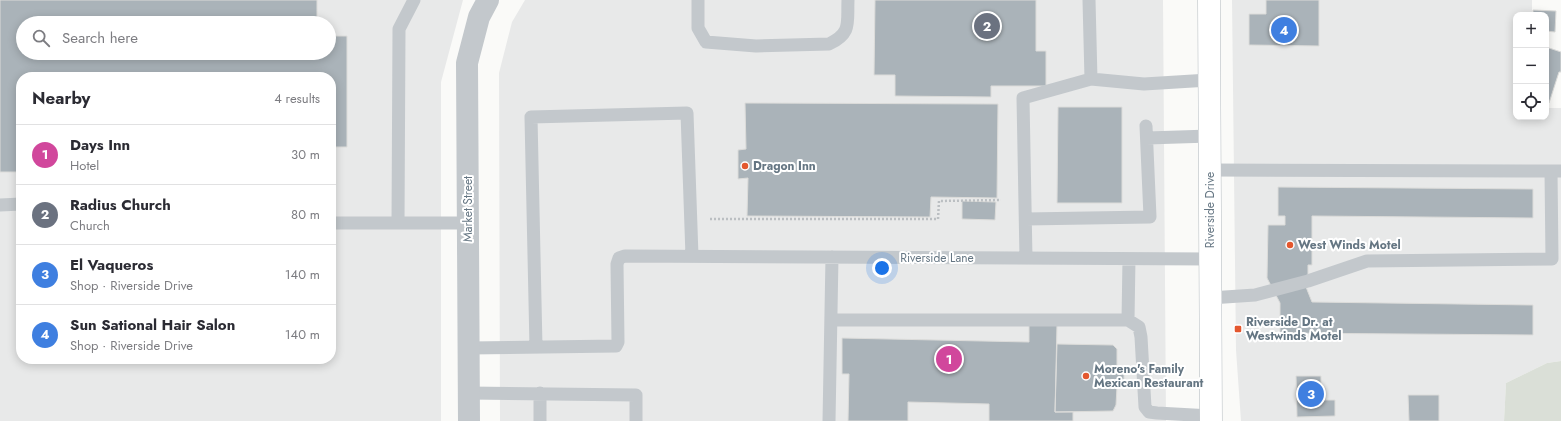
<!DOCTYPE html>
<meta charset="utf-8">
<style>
:root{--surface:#fff;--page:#f7f7f7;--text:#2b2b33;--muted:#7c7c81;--line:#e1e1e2;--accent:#0f766e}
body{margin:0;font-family:Jost,sans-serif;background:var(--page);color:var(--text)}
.controls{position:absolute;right:12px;top:12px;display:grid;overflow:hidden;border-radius:8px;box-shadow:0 2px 10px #0003}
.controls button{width:36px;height:36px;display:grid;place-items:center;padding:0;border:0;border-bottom:1px solid var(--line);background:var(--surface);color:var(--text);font:20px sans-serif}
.you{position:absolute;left:882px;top:268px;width:14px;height:14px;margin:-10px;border:3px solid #fff;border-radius:50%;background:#1a73e8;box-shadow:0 0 0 6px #1a73e833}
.badge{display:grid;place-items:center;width:26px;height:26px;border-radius:50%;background:var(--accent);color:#fff;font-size:13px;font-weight:700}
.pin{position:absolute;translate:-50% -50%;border:2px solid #fff;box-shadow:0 1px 4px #0006}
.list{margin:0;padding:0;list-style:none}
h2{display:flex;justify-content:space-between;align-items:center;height:52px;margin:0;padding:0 16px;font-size:17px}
h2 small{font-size:13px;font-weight:400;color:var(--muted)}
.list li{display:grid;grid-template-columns:26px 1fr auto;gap:12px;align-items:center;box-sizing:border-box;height:60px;padding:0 16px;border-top:1px solid var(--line)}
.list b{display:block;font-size:15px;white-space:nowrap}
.list p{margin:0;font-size:13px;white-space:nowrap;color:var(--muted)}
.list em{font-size:13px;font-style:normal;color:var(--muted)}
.icon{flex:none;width:22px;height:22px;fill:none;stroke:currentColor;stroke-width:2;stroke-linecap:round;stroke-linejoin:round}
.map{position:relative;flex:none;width:1561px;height:421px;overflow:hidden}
.search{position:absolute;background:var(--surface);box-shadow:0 2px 10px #0003;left:16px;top:16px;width:320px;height:44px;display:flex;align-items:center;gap:10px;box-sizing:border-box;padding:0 14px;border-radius:22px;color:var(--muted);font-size:15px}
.panel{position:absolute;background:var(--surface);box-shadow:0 2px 10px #0003;left:16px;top:72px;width:320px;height:292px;border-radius:16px}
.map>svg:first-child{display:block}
</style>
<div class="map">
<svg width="1561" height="421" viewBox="0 0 1561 421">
<rect width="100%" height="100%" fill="#fafaf8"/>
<path fill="#e8e9e9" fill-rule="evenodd" d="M0 0H463L441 82V421H0ZM23 23H329V53H23ZM21 77H331V359H21Z
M525 0H1163L1166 421H500L499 73 512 22Z
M1232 0H1532V15H1516V117H1546V108H1561V361L1547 363 1506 383 1504 421H1241L1236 350Z"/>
<path fill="#dadfd7" d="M1561 361V421H1504L1506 383 1547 363Z"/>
<path fill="#aab3b9" stroke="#dcdcda" d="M0 0H317V23H23V53H329V36H347V147H331V77H21V172H0Z
M875 0H1036V51H1046V86H991V97L895 96V75H874Z
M1266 0H1319V46L1249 45V14H1266Z
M1533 10 1556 11 1555 32 1546 31V15H1533Z
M1546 47 1561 52V72H1559L1549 103 1546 102Z
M745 103 998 104 997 198 931 197 930 217 747 216 748 178 738 179V150L746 149Z
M1058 107H1122V203H1057Z
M1278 187 1533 189V218L1312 216V265H1308V276L1302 277 1312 302 1533 305V335L1280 333V303L1267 278 1268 225H1285V216H1278Z
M962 201 996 202 995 220 962 219Z
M1029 323 1057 324 1055 412H1073V421H989V404L908 402V421H848L849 374H842V338L1029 342Z
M1057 344 1113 345 1117 349V371H1124V386L1117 387 1116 405 1113 411 1055 412Z
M1296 376H1321V388H1325V400H1335V416L1297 417Z
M1408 395H1439V421H1409Z"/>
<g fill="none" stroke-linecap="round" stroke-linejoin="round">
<defs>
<path id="secondary" d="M1209 0 1211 421"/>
</defs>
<use href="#secondary" stroke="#b3babf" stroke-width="23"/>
<path stroke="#bbbfc2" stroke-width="2.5" stroke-dasharray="2 2" stroke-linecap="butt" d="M710 219H938L939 201 1001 200"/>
<path stroke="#c3c8cc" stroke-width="13" d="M698 0V28L706 42 756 46 829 44C852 33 847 23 848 0
M1089 0 1091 79 1144 84 1209 80
M1147 138 1210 136
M1211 170 1561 171
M0 205 21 204
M1026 219 1150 217 1146 126
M331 223H468
M398 223 399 29 414 0
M1026 258 1023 98 1091 79
M1210 298 1255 295 1308 281 1367 261 1552 259 1551 171
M831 320H1128L1139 327 1141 337 1145 407 1149 412 1157 413 1211 416
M1128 320 1129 259
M536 347 531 117 687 113 692 256
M469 348 616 346 618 342 617 264 619 258 625 256 1210 259
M469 393 636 395V421
M540 393V421
M829 421 832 257"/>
<path stroke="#c3c8cc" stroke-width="22" d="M469 421 467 63 479 17 488 0"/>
<use href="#secondary" stroke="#fff" stroke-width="22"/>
</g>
<g fill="#e4572e" stroke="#fff" stroke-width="1.5">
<circle cx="745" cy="166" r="4"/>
<circle cx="1290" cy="245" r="4"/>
<rect x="1234" y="325" width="8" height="8" rx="2"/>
<circle cx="1086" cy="376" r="4"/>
</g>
<g text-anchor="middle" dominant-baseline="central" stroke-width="4" stroke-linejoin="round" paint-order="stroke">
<g font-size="12" font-weight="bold" fill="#657683" stroke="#fff" text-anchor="start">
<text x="753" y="166">Dragon Inn</text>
<text x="1298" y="245">West Winds Motel</text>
<text x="1246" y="322">Riverside Dr. at<tspan x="1246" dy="14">Westwinds Motel</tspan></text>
<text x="1094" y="369">Moreno's Family<tspan x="1094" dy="14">Mexican Restaurant</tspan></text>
</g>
<g font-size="12" fill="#657683" stroke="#fff">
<text transform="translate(468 209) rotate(-90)">Market Street</text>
<text transform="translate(1210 210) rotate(-90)">Riverside Drive</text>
<text x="937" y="258">Riverside Lane</text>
</g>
</g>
</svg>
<div class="controls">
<button>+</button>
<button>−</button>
<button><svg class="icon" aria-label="locate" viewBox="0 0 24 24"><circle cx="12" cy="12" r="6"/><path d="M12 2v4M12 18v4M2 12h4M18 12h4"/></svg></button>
</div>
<div class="you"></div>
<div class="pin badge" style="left:949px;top:359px;background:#d1479c">1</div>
<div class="pin badge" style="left:987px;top:26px;background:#6b7280">2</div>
<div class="pin badge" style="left:1311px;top:394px;background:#3f7fe0">3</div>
<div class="pin badge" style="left:1284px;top:30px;background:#3f7fe0">4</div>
<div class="search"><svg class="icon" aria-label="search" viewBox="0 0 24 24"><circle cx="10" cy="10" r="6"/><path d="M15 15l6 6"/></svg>Search here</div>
<section class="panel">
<h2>Nearby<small>4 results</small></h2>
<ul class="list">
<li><span class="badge" style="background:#d1479c">1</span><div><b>Days Inn</b><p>Hotel</p></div><em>30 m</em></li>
<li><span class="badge" style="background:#6b7280">2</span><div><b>Radius Church</b><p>Church</p></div><em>80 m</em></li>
<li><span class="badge" style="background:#3f7fe0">3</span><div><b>El Vaqueros</b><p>Shop · Riverside Drive</p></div><em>140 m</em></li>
<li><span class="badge" style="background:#3f7fe0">4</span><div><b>Sun Sational Hair Salon</b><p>Shop · Riverside Drive</p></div><em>140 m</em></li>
</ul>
</section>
</div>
